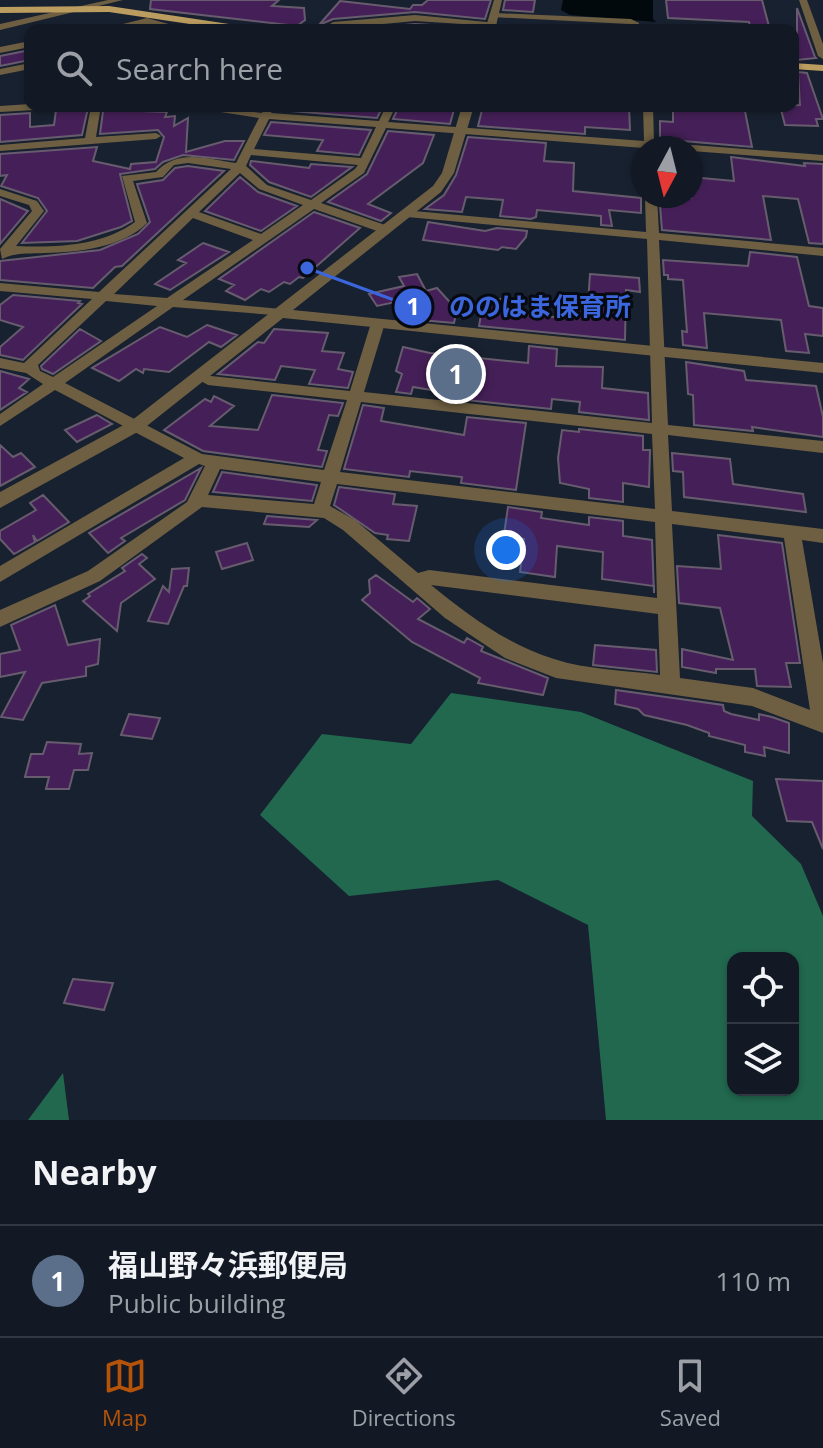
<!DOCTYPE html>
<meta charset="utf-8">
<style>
:root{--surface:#121924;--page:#1b222c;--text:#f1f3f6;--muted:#9ca0a6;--line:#313841;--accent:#b45309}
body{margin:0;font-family:"Open Sans","Noto Sans JP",sans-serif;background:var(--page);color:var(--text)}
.controls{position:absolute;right:24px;bottom:24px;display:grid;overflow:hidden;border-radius:16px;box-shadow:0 2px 6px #0004}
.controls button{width:72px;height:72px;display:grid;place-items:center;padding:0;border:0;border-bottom:2px solid var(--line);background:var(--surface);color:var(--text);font:40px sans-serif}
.compass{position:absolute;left:631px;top:136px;width:72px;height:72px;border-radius:50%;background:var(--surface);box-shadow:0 2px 6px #0004;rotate:187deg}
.you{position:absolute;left:506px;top:550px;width:28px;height:28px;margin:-20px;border:6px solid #fff;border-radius:50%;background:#1a73e8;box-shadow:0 0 0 12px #1a73e833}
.badge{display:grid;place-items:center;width:52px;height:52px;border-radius:50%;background:var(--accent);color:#fff;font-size:26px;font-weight:700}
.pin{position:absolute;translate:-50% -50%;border:4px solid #fff;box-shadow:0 2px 8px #0006}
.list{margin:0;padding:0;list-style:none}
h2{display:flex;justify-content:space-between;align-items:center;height:104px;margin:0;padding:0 32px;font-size:34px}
h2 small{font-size:26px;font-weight:400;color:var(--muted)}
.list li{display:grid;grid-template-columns:52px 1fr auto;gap:24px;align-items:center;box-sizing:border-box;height:112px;padding:0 32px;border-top:2px solid var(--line)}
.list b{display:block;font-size:30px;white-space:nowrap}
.list p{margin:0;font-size:26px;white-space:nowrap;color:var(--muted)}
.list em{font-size:26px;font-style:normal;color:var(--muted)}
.icon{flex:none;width:44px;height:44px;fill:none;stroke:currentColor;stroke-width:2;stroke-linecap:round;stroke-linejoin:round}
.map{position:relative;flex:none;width:823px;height:1120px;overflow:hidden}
.search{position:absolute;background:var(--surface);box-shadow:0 2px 6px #0004;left:24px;right:24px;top:24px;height:88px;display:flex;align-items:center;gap:20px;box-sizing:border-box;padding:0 28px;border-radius:16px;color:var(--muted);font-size:30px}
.sheet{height:216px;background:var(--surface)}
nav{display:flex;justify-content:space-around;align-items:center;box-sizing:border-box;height:112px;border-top:2px solid var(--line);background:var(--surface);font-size:22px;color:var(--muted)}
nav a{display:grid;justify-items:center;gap:4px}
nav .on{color:var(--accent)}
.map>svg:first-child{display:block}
</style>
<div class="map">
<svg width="823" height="1120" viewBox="0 0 823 1120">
<rect width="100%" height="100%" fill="#182130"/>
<path fill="#21684e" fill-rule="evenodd" d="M451 693 581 712 753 781 752 816 801 864 823 916V1120H606L588 925 498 880 349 896 260 815 322 734 411 744ZM733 958H793V1090H733Z
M63 1073 69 1120H28Z"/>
<path fill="#01090c" d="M563 0H653V19L656 22 570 15 561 10Z"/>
<path fill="#452058" stroke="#675c6e" stroke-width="2" d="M151 0H279L272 6 304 8 305 20 297 26 150 9Z
M428 0H491L485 19 415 12 333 19 319 25 340 1 410 9 413 5H422Z
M505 0H535L533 12 503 10Z
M666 0H762L770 30H751L749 22 668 18Z
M797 8 815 57 816 58 797 60Z
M415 24 482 28 352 30Z
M30 50V60L0 66V56Z
M798 72 807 73 823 119H816L818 126 785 125 780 106 800 105Z
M280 106 360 107 383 106 377 118 277 110Z
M399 106H455L450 124 393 119Z
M483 106H629L630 130 585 127V134L478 126Z
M673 106H744L752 147 660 139V121L673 122Z
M88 108 82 135 0 142V115L30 113V127L54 125 56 110Z
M115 110 167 112 165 117 175 116 174 126 188 118 186 152 225 141H244L234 160 183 155 163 162 155 169 120 174 132 221 121 227 77 241 22 243 47 211 38 198 1 186 7 175 0 176V154L97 147 93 161 130 169 131 164 156 162 164 137 158 130 100 134 103 111Z
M271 122 371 130 359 155 317 151 323 140 264 135Z
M388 131 434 135 423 163 368 204 391 213 381 221 328 202 367 174Z
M468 137 546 143 544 161 574 163 573 191 641 198V213L609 210 612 226 601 225V216L537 210 536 217 531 219 500 216 503 200 466 197 462 212 425 209 444 195 456 175Z
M731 157 805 166 804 163 823 164V244L809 243 798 199 763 196 771 240 662 230 660 205 670 206V197L691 198V177L734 181Z
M251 161 309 168 311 164 352 167 311 197 269 182 250 165Z
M188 166 224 171 122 266 115 267 93 288 0 280V261L100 250 138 234 150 222 137 184 163 180 175 168Z
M240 177 258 192 297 206 261 231 205 211Z
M0 199 28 211 0 244Z
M314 212 360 228 303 278 299 277 290 284 284 282 269 292 261 289 245 300 226 291 234 285 219 279Z
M428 222 485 231 497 228 527 231 526 237 516 249 502 247 498 250 423 240Z
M203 243 229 252 170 290 155 284 186 263 178 260Z
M750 252 797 257 809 306 823 308V336L805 334 809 353 786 351 781 320 704 313 707 348 683 345 682 331 687 332 683 280 668 279V275H664L663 260 748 266Z
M417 274 426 291 437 288 457 310 454 323 409 319 414 298 377 306 369 294 404 286 399 277Z
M590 274 639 278 640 292 626 290 625 340 479 326 483 303 508 297 515 300 514 313 564 318 565 302 588 304Z
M13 295 80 301 78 303 82 304 23 360 0 355V347L23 327 0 320V305Z
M207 325 237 335 221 347 209 342 169 372 144 369 143 373 136 369 119 381 92 368 160 327 187 337Z
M80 329 101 341 53 374 42 369 41 366Z
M274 329 328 333 322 351 344 353 338 369 353 372 348 388 309 384 315 370 281 366 275 380 218 374 258 342 264 343Z
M529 346 557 349 556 366 603 367 602 388 648 393 649 420 579 412 580 402 552 399 551 409 466 400 467 396 413 387 411 394 396 392 402 374 396 371 403 347 430 353 528 363Z
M686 362 744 371 746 380 816 386 823 417V437L752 427 753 431 694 425 693 395 688 394Z
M0 371 29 379 19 388 27 392 0 410Z
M272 395 343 403 338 416 329 415 318 450 327 451 322 467 203 451 164 430 205 399 211 402 214 396 234 406 210 426 258 430Z
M363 405 384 408 381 421 464 435 467 417 526 423 516 490 461 483 462 477 410 471 409 477 344 469Z
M97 415 112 424 77 442 65 430Z
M579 429 643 436V450H650L649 487 623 483V502L589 498V489L560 483 558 458 562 430 579 432Z
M0 445 13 457 21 453 35 467 0 486Z
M672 453 730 459 733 484 803 494 806 512 684 497 683 472 673 471Z
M201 468 185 500 121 538 125 541 108 553 89 533Z
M222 472 317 485 312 501 213 492Z
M339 487 395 494 393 504 417 506 409 541 387 539 388 535 375 533 334 505Z
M43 495 69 522 37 541 33 535 35 542 14 554 0 539V531L36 510 30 503Z
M508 507 542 512 541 518 589 525V517L623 521V536L652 540 654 593V586L602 579 603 552 557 546 555 577 520 572 524 539 504 534Z
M267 516 317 520 309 527 264 524Z
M718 535 782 543 800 663H786L791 687 757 686 755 669H716V673L682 667V649L733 660 720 608 679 603 677 566 721 569Z
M247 543 253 560 222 569 216 552Z
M142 554 147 558 139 564 155 579 121 603 117 631 83 601 90 596 88 594 125 571 122 568Z
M189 568 187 586H184L168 624 148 621 163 586 169 592 172 569Z
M376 575 413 602 417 598 430 609 418 619 464 643 467 638 483 647 481 651 548 678 543 695 478 683 480 678 412 642 362 600 370 593 369 580Z
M55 605 68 645 100 639 98 664 86 667V676L42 683 23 720 1 717 25 672 0 677V654L20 650 11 625Z
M595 645 656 650 657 672 593 665Z
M616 690 723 705 724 711 731 714 759 720V714L772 717 789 723V753L764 747 765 756 745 752V745L709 736V733L687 725 644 715 638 709 615 704Z
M129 714 160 718 152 739 121 735Z
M47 742 81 744 79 754 92 753 88 770H74L69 789H46L49 777H25L31 754H43Z
M776 779 823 781V849L812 822 787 821Z
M73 979 113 983 104 1010 64 1003Z"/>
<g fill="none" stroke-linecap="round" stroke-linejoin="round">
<path fill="#6e5f42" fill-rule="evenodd" d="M108 0H123L0 30V24Z
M799 0H807L823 44V59L818 56Z
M495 13 631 19 639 23 640 30H632L629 24 492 17Z
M415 15 497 23 493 26 415 21 321 30 333 22Z
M147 18 190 30H175L147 24 99 30Z
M30 41V47L0 53V47Z
M30 63V69L0 75V69Z
M30 104 57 106 52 109 0 112V106Z
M91 106H101L96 137 156 133 161 136 156 139 0 151V145L85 138Z
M182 106H210L262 113 265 106H275L271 113 379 121 386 106H396L388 122 644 141 643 106H653L654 142 823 155V161L691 151V148H644L386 128 364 173 321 203 388 226V232H380L314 209 183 300 281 309 286 310V316L173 307 65 383 202 454 324 470 347 400 208 385 192 376 199 371 211 376 350 391 371 323 378 319 385 323 364 392 652 423 647 239 407 217 401 213 403 210 646 232 645 196H657L659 233 823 248V256L659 240 668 425 823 441V453L668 435 672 511 823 529V543L802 540 823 663V733L752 706 556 678 505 658 445 618 343 530 324 518 202 507 100 581 0 627V610L88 571 187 502 205 466 199 464 0 582V566L184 458 55 390 0 426V414L43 384 26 373 0 368V358L24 363 92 299 0 291V283L99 292 231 169 188 163 174 165 163 177 133 181 147 223C122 248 78 252 45 253 27 254 17 252 2 259L0 249 32 211 29 205 0 196V189L37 201 44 211 16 246C55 248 102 246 135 222L122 176 156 172C178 148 207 159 236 163L259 118ZM269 119 376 127 361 158 254 149ZM251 155 358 165 355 169 311 200 267 185 246 166ZM240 173 259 189 303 205 261 234 199 212ZM193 218 253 240 167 298 114 294ZM106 301 157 306 53 377 40 371 38 365ZM361 402 652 434 655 509 340 472ZM220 469 321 482 314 504 208 495ZM337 484 655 522 657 598 429 570 418 573 355 520 330 506ZM672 524 784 538 810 710 753 688 680 678ZM431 585 658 614 660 675C626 670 587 670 554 659 508 645 468 615 431 585Z"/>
<path fill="#6e5f42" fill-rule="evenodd" d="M494 0H502L495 30H485Z
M462 106H474L454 173 441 192 293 310 823 363V373L283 318 143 429 0 508V492L131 421 433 186 442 173Z"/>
<path fill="#bc9d60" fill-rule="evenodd" d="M109 6 249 27 254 30H230L109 12 0 13V7Z
M793 63 823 65V71L793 69Z"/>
</g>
<path fill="none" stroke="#3b66dd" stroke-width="3" d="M307 268L413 307"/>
<g fill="#3b66dd" stroke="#070b11" stroke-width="3">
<circle cx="307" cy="268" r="8"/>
<circle cx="413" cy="307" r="20"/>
</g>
<g font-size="24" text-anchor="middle" font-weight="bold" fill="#fff">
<text x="413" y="315">1</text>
</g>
<g font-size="26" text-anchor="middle" font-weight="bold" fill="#3b66dd" stroke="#070b11" stroke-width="6" stroke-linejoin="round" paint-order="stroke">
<text x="540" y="316">ののはま保育所</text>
</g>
</svg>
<div class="controls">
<button><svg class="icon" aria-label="locate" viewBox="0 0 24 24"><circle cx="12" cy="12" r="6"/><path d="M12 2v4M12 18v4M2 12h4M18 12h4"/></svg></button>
<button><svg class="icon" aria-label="layers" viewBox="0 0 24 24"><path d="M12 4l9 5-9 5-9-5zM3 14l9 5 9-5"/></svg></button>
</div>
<svg class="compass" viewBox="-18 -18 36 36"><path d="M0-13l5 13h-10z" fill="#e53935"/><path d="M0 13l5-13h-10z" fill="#9ca0a6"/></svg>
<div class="you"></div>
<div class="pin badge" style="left:456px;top:374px;background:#5c6f8a">1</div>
<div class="search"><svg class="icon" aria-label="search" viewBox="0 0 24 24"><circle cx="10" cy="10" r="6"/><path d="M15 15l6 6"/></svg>Search here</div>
</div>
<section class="sheet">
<h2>Nearby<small></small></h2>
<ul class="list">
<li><span class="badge" style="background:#5c6f8a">1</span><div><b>福山野々浜郵便局</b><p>Public building</p></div><em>110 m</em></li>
</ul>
</section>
<nav>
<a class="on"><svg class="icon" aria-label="map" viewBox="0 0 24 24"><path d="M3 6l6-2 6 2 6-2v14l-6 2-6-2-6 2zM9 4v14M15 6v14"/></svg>Map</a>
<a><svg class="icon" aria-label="directions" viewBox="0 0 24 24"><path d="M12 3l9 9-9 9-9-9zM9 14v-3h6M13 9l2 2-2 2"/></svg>Directions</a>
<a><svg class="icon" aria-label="saved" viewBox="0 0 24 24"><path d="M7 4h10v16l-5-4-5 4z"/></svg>Saved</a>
</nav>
